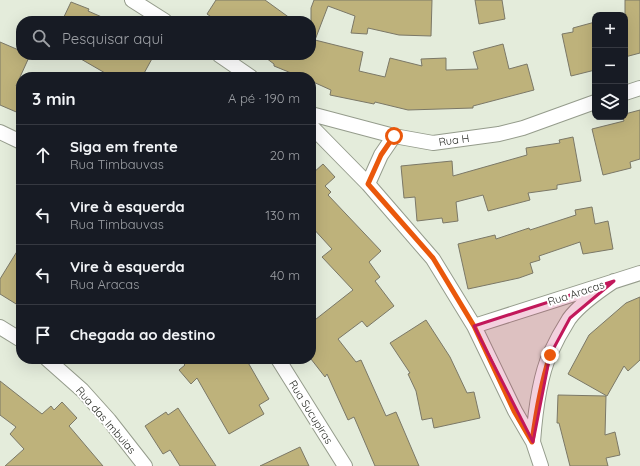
<!DOCTYPE html>
<html lang="pt">
<meta charset="utf-8">
<style>
:root{--surface:#171b24;--page:#242831;--text:#f1f3f6;--muted:#9ea1a6;--line:#363941}
body{margin:0;font-family:Quicksand,sans-serif;background:var(--page);color:var(--text)}
.controls{position:absolute;right:12px;top:12px;display:grid;overflow:hidden;border-radius:8px;box-shadow:0 4px 16px #0002}
.controls button{width:36px;height:36px;display:grid;place-items:center;padding:0;border:0;border-bottom:1px solid var(--line);background:var(--surface);color:var(--text);font:20px sans-serif}
.stop{position:absolute;width:12px;height:12px;margin:-9px;border:3px solid #ea580c;border-radius:50%;background:#fff}
.stop.end{background:#ea580c;border-color:#fff;box-shadow:0 1px 4px #0008}
.list{margin:0;padding:0;list-style:none}
h2{display:flex;justify-content:space-between;align-items:center;height:52px;margin:0;padding:0 16px;font-size:17px}
h2 small{font-size:13px;font-weight:400;color:var(--muted)}
.list li{display:grid;grid-template-columns:26px 1fr auto;gap:12px;align-items:center;box-sizing:border-box;height:60px;padding:0 16px;border-top:1px solid var(--line)}
.list b{display:block;font-size:15px;white-space:nowrap}
.list p{margin:0;font-size:13px;white-space:nowrap;color:var(--muted)}
.list em{font-size:13px;font-style:normal;color:var(--muted)}
.icon{flex:none;width:22px;height:22px;fill:none;stroke:currentColor;stroke-width:2;stroke-linecap:round;stroke-linejoin:round}
.map{position:relative;flex:none;width:640px;height:466px;overflow:hidden}
.search{position:absolute;background:var(--surface);box-shadow:0 4px 16px #0002;left:16px;top:16px;width:300px;height:44px;display:flex;align-items:center;gap:10px;box-sizing:border-box;padding:0 14px;border-radius:16px;color:var(--muted);font-size:15px}
.panel{position:absolute;background:var(--surface);box-shadow:0 4px 16px #0002;left:16px;top:72px;width:300px;height:292px;border-radius:16px}
.map>svg:first-child{display:block}
</style>
<div class="map">
<svg width="640" height="466" viewBox="0 0 640 466">
<rect width="100%" height="100%" fill="#e4ecdb"/>
<path fill="#beb27b" stroke="#7b7867" d="M216 0H265L294 21H217L207 14Z
M314 0H432L431 36 399 35 368 28 367 34 351 33 355 16 328 6 315 40 363 52 359 71 385 77 390 58 422 66 421 59 446 58V70L478 69 473 52 503 44 509 69 527 64 534 90 473 106V108L408 110 375 102 374 104 330 95 331 90 311 81V77H301L274 66V64L262 55H311V8Z
M475 0H502L505 19 479 24Z
M625 0H640V53L625 57Z
M71 2 89 9 88 11 111 21H62Z
M595 22V70L571 76 562 34 573 32V28Z
M0 42 21 51V55H30L16 86 21 88V114L0 105Z
M74 55H154L142 77H112Z
M640 110V159L630 162 631 168 603 175 592 129 624 121 623 117H625V114Z
M573 137 581 181 557 185V189L528 193 530 200 488 211 483 195 456 202 458 221 443 223 442 218 417 221 415 197 404 198 401 166 452 161 453 176 527 155 526 148 560 143 559 140Z
M323 164 335 177 325 186 331 192 328 195 381 251 369 262 380 277 375 281 394 306 367 327 362 321 338 339 356 362 361 360 386 416 396 412 419 466H375L354 417 348 420 327 374 325 377 311 359V323L353 290 322 257 332 249 311 226V171L313 173Z
M592 207 595 224 608 221 613 249 583 254 580 242 539 256 540 260 530 263 533 273 519 278 468 289 458 244 495 235 496 239 529 228 530 230 576 215 575 210Z
M21 245V307L0 294V279Z
M640 297V360L628 371 624 366 607 396 568 374 589 335 626 303Z
M426 320 450 357 467 393 474 392 480 418 434 428 432 418 422 420 416 391 408 374 410 373 390 343Z
M179 359H246L269 399 259 405 264 414 229 434 197 378 191 384 179 370 185 365Z
M0 381 42 414 51 406 54 410 62 402 77 418 69 426 103 466H5L24 449 10 434 16 427 0 415Z
M558 395 606 396 605 435 615 432 620 455 606 458 608 466H570L559 423H557Z
M178 408 216 466H180L170 450 163 454 145 426 166 412 168 415Z
M300 447 309 466H260Z"/>
<g fill="none" stroke-linecap="round" stroke-linejoin="round">
<defs>
<path id="minor" d="M132 0 165 21
M219 55 251 77
M625 93 640 88
M311 114 394 136 433 143 499 134 523 128 595 102
M311 126 368 184 433 259 474 326 515 411 533 442 541 466
M0 132 21 142
M368 184 381 155 394 136
M474 326 640 273
M0 327 21 340
M47 359 82 390 109 420 145 466
M278 359 345 466
M533 442C535 415 539 378 550 354 555 343 562 330 569 319 579 305 599 291 614 281"/>
</defs>
<use href="#minor" stroke="#959c8c" stroke-width="16"/>
<use href="#minor" stroke="#fff" stroke-width="14"/>
</g>
<g fill="none" stroke-linecap="round" stroke-linejoin="round">
<path stroke="#ea580c" stroke-width="5" d="M394 136 381 155 368 184 433 258 474 326 514 411 532 442C536 412 541 383 550 355"/>
</g>
<path fill="#c2185b" fill-opacity="0.2" stroke="#c2185b" stroke-width="3" stroke-linejoin="round" d="M614 281 570 318 550 355 533 442 474 326Z"/>
<g text-anchor="middle" dominant-baseline="central" stroke-width="4" stroke-linejoin="round" paint-order="stroke">
<g font-size="11" fill="#2b2e28" stroke="#fff">
<text transform="translate(454 140) rotate(-8)">Rua H</text>
<text transform="translate(576 293) rotate(-18)">Rua Aracas</text>
<text transform="translate(311 412) rotate(58)">Rua Sucupiras</text>
<text transform="translate(106 420) rotate(49)">Rua das Imbuias</text>
</g>
</g>
</svg>
<div class="controls">
<button>+</button>
<button>−</button>
<button><svg class="icon" aria-label="layers" viewBox="0 0 24 24"><path d="M12 4l9 5-9 5-9-5zM3 14l9 5 9-5"/></svg></button>
</div>
<div class="stop" style="left:394px;top:136px"></div>
<div class="stop end" style="left:550px;top:355px"></div>
<div class="search"><svg class="icon" aria-label="search" viewBox="0 0 24 24"><circle cx="10" cy="10" r="6"/><path d="M15 15l6 6"/></svg>Pesquisar aqui</div>
<section class="panel">
<h2>3 min<small>A pé · 190 m</small></h2>
<ul class="list">
<li><svg class="icon" aria-label="ahead" viewBox="0 0 24 24"><path d="M12 20V5M6 11l6-6 6 6"/></svg><div><b>Siga em frente</b><p>Rua Timbauvas</p></div><em>20 m</em></li>
<li><svg class="icon" aria-label="left" viewBox="0 0 24 24"><path d="M17 20v-9H6M10 6l-5 5 5 5"/></svg><div><b>Vire à esquerda</b><p>Rua Timbauvas</p></div><em>130 m</em></li>
<li><svg class="icon" aria-label="left" viewBox="0 0 24 24"><path d="M17 20v-9H6M10 6l-5 5 5 5"/></svg><div><b>Vire à esquerda</b><p>Rua Aracas</p></div><em>40 m</em></li>
<li><svg class="icon" aria-label="arrive" viewBox="0 0 24 24"><path d="M6 21V4h12l-3 4 3 4H6"/></svg><div><b>Chegada ao destino</b></div></li>
</ul>
</section>
</div>
